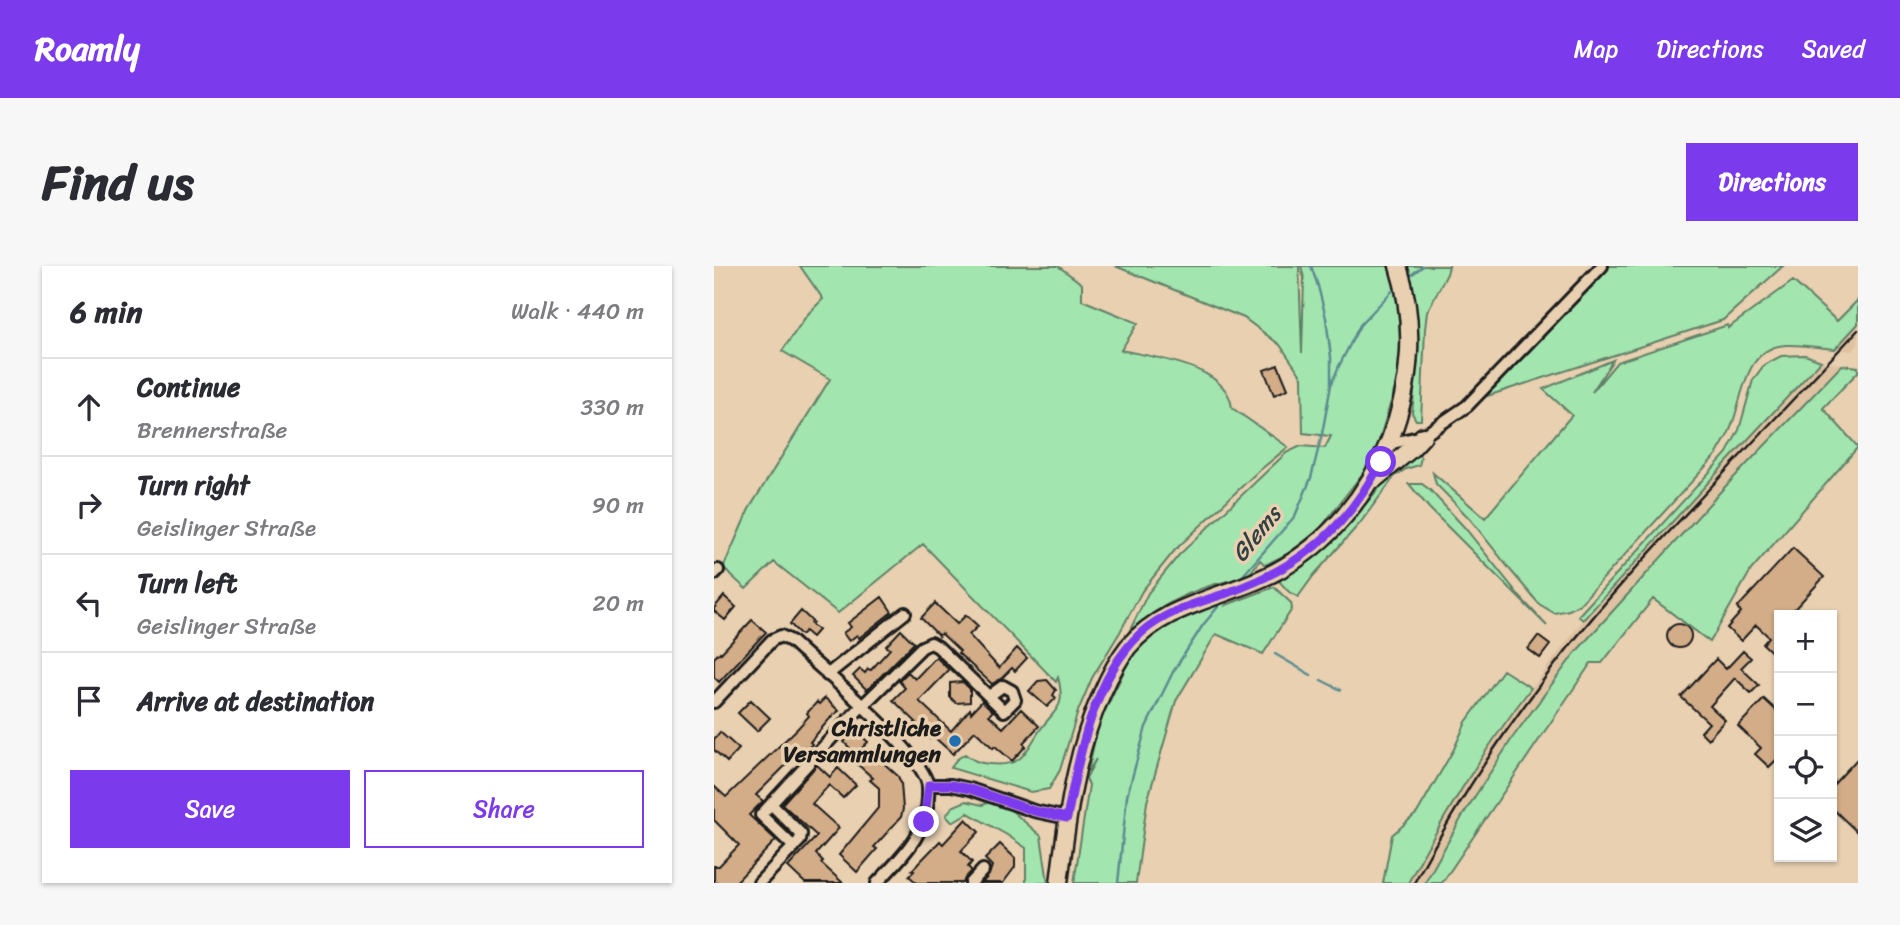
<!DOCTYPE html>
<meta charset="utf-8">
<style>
:root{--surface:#fff;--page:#f7f7f7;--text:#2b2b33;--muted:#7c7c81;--line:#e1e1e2;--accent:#7c3aed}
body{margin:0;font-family:Sriracha,sans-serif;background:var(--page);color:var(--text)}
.controls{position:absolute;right:21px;bottom:21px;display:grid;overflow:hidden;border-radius:0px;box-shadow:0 2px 5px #0004}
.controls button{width:63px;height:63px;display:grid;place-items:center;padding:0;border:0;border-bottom:2px solid var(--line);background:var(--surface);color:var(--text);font:35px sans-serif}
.stop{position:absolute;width:21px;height:21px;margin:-16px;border:5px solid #7c3aed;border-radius:50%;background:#fff}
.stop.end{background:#7c3aed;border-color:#fff;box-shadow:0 2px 7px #0008}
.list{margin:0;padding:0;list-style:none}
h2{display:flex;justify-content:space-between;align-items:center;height:91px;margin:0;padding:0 28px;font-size:30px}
h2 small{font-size:23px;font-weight:400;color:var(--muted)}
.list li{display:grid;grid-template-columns:46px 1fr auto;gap:21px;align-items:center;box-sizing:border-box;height:98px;padding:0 28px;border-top:2px solid var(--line)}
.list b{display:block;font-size:26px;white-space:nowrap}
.list p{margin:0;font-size:23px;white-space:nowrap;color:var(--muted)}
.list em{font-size:23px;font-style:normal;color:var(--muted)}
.actions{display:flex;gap:14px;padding:21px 28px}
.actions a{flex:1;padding:16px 0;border:2px solid var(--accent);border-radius:0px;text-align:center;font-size:24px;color:var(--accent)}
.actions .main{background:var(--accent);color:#fff}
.icon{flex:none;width:38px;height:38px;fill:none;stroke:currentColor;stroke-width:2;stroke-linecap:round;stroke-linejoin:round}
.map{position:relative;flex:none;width:1144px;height:617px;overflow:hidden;border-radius:0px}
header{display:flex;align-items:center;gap:42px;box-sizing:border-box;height:98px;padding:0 35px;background:var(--accent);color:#fff}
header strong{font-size:33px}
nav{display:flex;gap:38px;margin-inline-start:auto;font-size:24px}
.intro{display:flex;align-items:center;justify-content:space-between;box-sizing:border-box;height:168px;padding:0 42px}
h1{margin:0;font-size:49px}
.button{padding:18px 32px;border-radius:0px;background:var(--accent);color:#fff;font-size:24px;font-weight:700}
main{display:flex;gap:42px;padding:0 42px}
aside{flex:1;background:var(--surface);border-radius:0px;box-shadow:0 2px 5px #0004}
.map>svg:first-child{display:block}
</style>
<header>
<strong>Roamly</strong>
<nav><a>Map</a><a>Directions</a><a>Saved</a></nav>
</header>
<div class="intro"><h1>Find us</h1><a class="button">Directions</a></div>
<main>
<aside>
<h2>6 min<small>Walk · 440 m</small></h2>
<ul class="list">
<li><svg class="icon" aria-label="ahead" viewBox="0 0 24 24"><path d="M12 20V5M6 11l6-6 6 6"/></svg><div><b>Continue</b><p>Brennerstraße</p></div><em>330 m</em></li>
<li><svg class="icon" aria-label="right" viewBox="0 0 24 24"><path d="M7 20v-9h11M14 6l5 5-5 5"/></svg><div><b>Turn right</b><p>Geislinger Straße</p></div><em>90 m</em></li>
<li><svg class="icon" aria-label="left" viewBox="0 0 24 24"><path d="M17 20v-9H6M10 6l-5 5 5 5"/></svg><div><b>Turn left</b><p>Geislinger Straße</p></div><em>20 m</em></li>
<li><svg class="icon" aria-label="arrive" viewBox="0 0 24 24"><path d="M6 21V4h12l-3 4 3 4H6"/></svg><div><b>Arrive at destination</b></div></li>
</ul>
<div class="actions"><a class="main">Save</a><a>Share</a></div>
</aside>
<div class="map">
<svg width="1144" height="617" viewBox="0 0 1144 617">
<rect width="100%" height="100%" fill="#e8d0b1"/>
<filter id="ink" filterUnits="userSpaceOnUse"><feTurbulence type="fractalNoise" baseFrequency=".0143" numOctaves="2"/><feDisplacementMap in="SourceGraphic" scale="14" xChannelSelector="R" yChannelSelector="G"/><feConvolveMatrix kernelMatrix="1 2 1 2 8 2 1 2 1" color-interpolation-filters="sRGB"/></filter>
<g filter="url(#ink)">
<path fill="#dec2a2" d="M1144 58V79L1138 85 1121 83Z
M1107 95 1128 99 1007 225 861 387 799 471 749 549 711 617H694L725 560 768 490 810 432 869 354 1012 197Z"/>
<path fill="#a3e5af" stroke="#608066" stroke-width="2" d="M86 0H344L368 18V34L424 57 407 84C441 92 514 99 518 142L574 181 540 209 461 284 428 325 406 366 378 412 364 445 346 504 335 523 317 526 237 502 242 494 251 488C260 495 265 497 276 498 309 501 310 488 326 464 342 441 352 444 344 411L342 416 209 278 124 347 60 296 32 323 9 302 35 243 116 113 68 85 93 49 109 33Z
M401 0H585L588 87 590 12 587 0H675L681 17 688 49 689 96 659 194 605 264 573 288 551 299 546 294 512 339 560 321 577 337 578 343 549 388 502 368 462 435 433 536 422 617H360L375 519 372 512 382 493 374 506 384 459 415 395 438 365 489 345 514 315C478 323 443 341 415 366L434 327 465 289 572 187 587 180 611 182 617 170 589 167 588 111 566 79 530 52Z
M693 0H735L733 8 713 46 711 63 707 154H702L698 147C703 98 708 49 693 0Z
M894 0H1069L1009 54 767 132Z
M1079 15 1123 55 1144 34V58L1121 83C1105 82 1088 78 1072 79 1029 81 1029 135 1016 164 1013 172 1007 180 1003 188L866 338 855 344 840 347 825 338 798 306 756 253 722 218 719 207 771 252 858 149 829 123 899 94 878 126 903 96 1014 59V62Z
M1091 89 1107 95 1012 197 869 354 864 350 1013 187 1025 164 1039 114 1050 99 1067 90Z
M1128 99 1144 101V106L1109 142 1144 181 1037 304 996 376 939 333 888 397H877L728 617H711L749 549 799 471 861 387 1007 225Z
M699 187 705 189 707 192 705 199 692 203 681 210 646 257 600 309 584 331 575 326 564 314C589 300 613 282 633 260 655 235 674 209 699 187Z
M695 218H708L716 224 751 262 807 332 833 360 715 242Z
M789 404 817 422C770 483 730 549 694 617H669L678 569 703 547 740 483 752 456Z
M252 535 268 539 277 536 297 544 327 570 334 617H312V582L293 569 254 547 238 556 232 550 238 541Z"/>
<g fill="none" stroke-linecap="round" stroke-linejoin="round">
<path stroke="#5c8c90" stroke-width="2.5" d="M692 13 709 0
M618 117 625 100 646 59 682 21
M525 314 581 250 597 212 608 168 617 119V91L612 52 604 20 597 0
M561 388 597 409
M607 414 627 424
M404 617 413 530 432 461 459 406 489 359 508 336"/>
</g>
<path fill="#d3ac88" stroke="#1c1c1c" stroke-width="2" d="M564 99 574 123 560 129 550 104Z
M1079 282 1110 311 1075 349H1065V393L1049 378 1055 371 1042 359 1027 375 1013 362 1027 346 1023 342Z
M10 330 22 341 11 354 0 345V342Z
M168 331 178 346 145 372 143 369 135 375 129 367 137 361 134 357Z
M221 337 243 358 252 349 264 360 255 369 285 402 303 382 313 392 301 405 298 402 288 412 278 418 244 387 246 385 227 367 225 370 207 352Z
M87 345 99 356 97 358 104 364 98 371 91 365 87 369 76 358Z
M38 354 52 366 5 416 0 411V392L6 386 7 387Z
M953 370a12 12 0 1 1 24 0a12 12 0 1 1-24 0Z
M187 364 200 377 153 424 139 410 146 403 151 407 154 403 157 404 176 383 172 380Z
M824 370 836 379 826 392 814 383Z
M1029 385 1037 392 1027 402 1045 419 1037 427 1021 412 996 440 1011 454 994 473 987 466 995 457 967 431 1002 393 1012 403Z
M222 391 235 404 205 435 237 465 256 443 257 447 268 435 279 445 275 449 289 462 307 443 325 460 309 477 312 480 298 495 281 480 279 482 261 465 239 488 219 470 216 473 200 458 202 456 179 434 191 422 185 415 194 406 201 413Z
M333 414 342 424 339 429 342 432 333 441 315 425 324 415Z
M249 416 256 423V436L242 437 236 431V417Z
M111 432 125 445 118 450 96 476 98 478 85 492 82 489 42 529 49 535 35 549 62 574 21 617H0V600H5L25 579 0 554V520L12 531 83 463 95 450 93 447 103 436 105 438Z
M1050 433 1065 447V491L1055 501 1041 488 1047 482 1024 460Z
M37 434 56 452 43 465 24 447Z
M141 464 154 476 146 484 165 485 164 492 184 510 187 517 189 543 187 551 160 581 163 583 143 606 125 589 165 541V522L156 514 159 512 143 498 147 494 130 476Z
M6 466 25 483 13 496 0 484V473Z
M1144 492V567L1118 542V520Z
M103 499 116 511 124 502 142 519 129 532 115 519 98 538 125 562 102 588 109 595 107 597 129 617H91L74 601 103 570 68 538Z
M252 553 265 566 247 585 258 596 254 601 258 605 251 612 249 617H203L195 610 200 605 198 604 226 575 229 578Z
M286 578 301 592V601L289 617H268L275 609 278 600 271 593Z"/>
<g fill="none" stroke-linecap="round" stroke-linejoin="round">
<defs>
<path id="minor" d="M674 178 709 170 753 140 888 0
M0 308 4 304
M113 409 191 347
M0 436 58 374 67 370 77 375C103 400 213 490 214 521 217 564 190 589 163 617
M215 519H237L256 523 320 545 353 552
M57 538 47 549 80 581
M45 617 86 574 87 568 57 538 136 452 208 381 217 377 224 381 290 445 301 434 298 425 289 420 275 430
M257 617 269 604"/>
<path id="secondary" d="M661 213 696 184 709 170
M345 617C353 552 361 487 388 427 395 411 403 395 414 381 452 336 514 332 563 305 667 249 720 112 684 0"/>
</defs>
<use href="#minor" stroke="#1c1c1c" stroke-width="16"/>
<use href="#secondary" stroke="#1c1c1c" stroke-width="21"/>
<use href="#minor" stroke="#e8d0b1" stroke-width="10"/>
<use href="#secondary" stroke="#e8d0b1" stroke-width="16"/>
<path stroke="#1c1c1c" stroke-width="2.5" d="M700 617C736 550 776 485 822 424 874 352 935 287 995 223 1045 170 1094 117 1144 64"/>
</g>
</g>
<g fill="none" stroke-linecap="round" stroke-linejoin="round" filter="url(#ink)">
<path stroke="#7c3aed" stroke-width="9" d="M210 556 215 519H237L256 523 320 545 353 552C365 490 379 412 427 367 451 345 484 337 513 327 586 301 631 265 667 196"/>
</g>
<circle fill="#1f6fb2" stroke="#e8d0b1" stroke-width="2.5" cx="241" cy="475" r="7"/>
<g text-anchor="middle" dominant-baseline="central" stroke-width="7" stroke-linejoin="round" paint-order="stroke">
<g font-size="23" font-weight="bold" fill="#1c1c1c" stroke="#e8d0b1" text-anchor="end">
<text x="227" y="462">Christliche<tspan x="227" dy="26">Versammlungen</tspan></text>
</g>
<g font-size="24" font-style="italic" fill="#314143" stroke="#e8d0b1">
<text transform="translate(542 268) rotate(-51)">Glems</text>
</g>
</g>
</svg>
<div class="controls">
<button>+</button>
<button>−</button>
<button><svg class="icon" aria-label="locate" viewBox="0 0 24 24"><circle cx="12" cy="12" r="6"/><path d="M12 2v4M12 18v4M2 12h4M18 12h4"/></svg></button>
<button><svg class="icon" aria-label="layers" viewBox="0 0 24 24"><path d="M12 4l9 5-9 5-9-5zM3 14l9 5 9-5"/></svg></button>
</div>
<div class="stop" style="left:667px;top:196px"></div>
<div class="stop end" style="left:210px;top:556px"></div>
</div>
</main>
